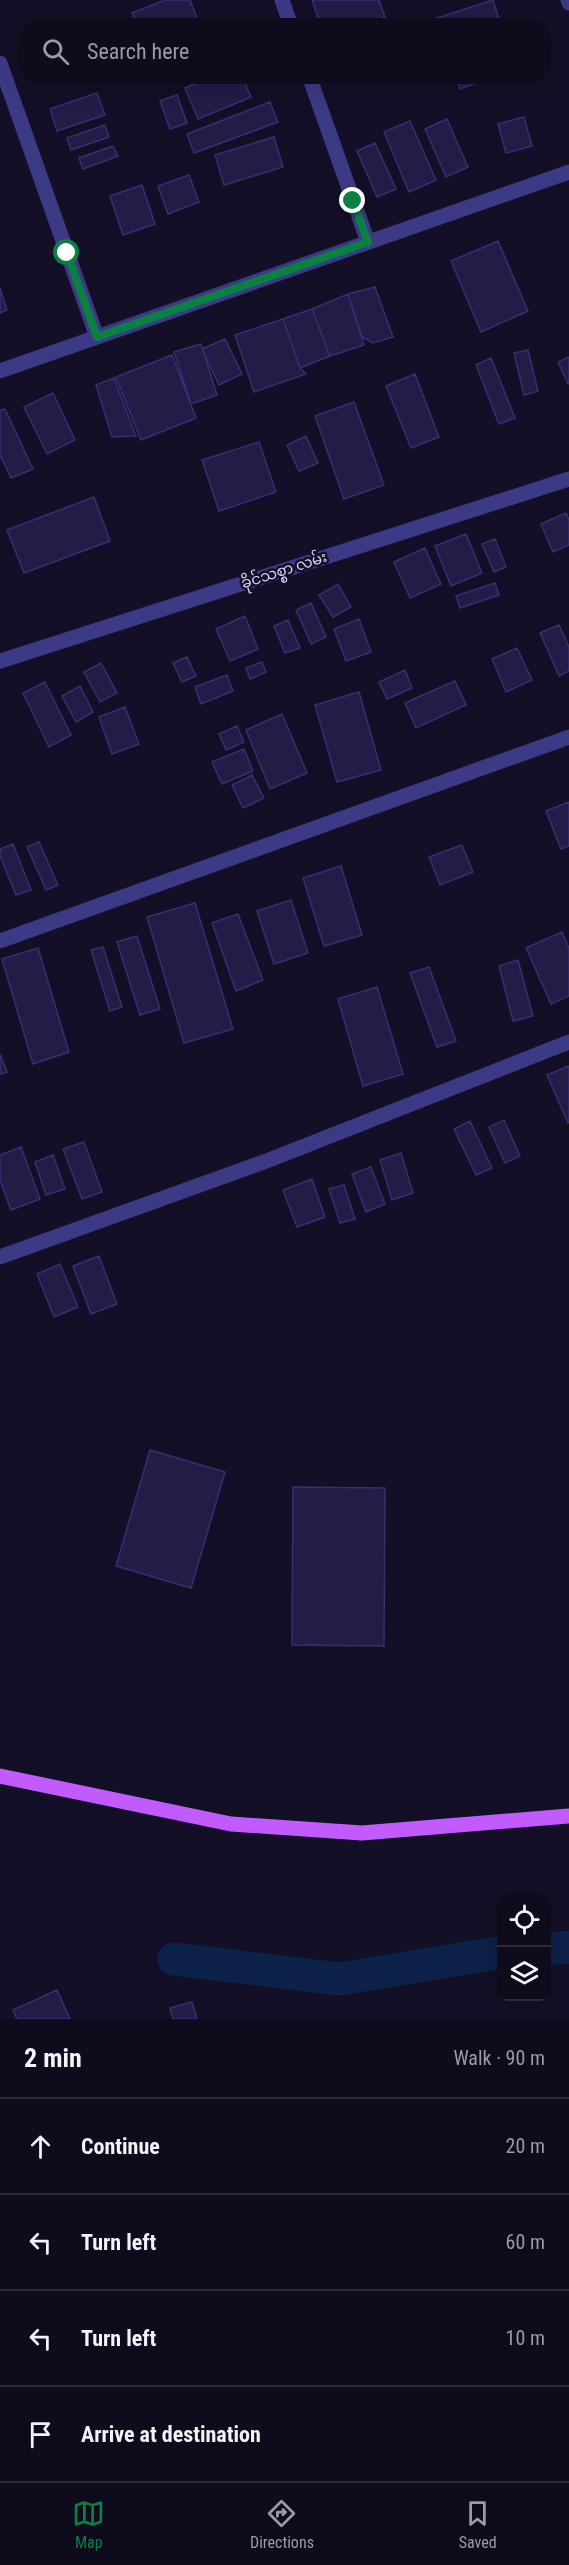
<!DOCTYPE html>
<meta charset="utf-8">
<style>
:root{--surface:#0e0b1c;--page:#1c1929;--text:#f1f3f6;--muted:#9b9ba3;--line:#2e2b3b;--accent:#0b8043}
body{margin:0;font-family:"Roboto Condensed","Noto Sans Myanmar",sans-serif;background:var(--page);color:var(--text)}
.controls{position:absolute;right:18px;bottom:18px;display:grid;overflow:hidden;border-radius:12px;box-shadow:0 6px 24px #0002}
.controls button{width:54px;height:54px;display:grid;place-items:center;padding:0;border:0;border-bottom:2px solid var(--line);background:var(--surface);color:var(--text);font:30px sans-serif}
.stop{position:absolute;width:18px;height:18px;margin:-14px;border:4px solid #0b8043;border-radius:50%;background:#fff}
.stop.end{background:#0b8043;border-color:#fff;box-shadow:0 2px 6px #0008}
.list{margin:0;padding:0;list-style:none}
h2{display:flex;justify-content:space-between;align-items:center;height:78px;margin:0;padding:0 24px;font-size:26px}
h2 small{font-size:20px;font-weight:400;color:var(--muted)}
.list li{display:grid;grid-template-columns:39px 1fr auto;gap:18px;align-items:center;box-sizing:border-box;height:96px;padding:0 24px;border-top:2px solid var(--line)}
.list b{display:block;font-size:22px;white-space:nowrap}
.list em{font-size:20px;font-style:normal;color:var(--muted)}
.icon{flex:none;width:33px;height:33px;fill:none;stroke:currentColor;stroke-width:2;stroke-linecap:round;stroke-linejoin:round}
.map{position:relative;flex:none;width:569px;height:2019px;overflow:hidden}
.search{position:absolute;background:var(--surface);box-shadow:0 6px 24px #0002;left:18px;right:18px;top:18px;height:66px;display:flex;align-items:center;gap:15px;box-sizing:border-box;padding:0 21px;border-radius:24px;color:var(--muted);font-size:22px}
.sheet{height:462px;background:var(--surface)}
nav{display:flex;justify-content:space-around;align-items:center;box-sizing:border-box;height:84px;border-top:2px solid var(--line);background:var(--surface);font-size:16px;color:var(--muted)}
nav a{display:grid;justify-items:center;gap:3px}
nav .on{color:var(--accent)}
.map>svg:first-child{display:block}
</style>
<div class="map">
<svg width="569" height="2019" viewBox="0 0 569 2019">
<rect width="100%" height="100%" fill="#130f26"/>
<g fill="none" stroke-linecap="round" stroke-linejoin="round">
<path stroke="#0c2248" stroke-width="33" d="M546 1949 569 1947
M174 1959 339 1979 502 1952"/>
</g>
<path fill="#241b47" stroke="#3b2d73" stroke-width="1.5" d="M165 0H190L200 26H137L132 13Z
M312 0H379L385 17 361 26H321Z
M493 0 501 26H440L437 18Z
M213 76H242L251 97 198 119 185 88Z
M456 76H495L460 89Z
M97 93 105 115 57 131 50 109Z
M177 95 187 123 170 129 160 101Z
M270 102 278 122 194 153 187 134Z
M524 117 532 146 506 153 498 124Z
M447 119 468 167 446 177 425 129Z
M410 121 436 180 409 192 384 132Z
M105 125 109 137 71 150 67 138Z
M274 137 283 167 224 185 215 155Z
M375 143 396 189 377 197 357 151Z
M113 146 118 156 83 169 79 158Z
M189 175 199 202 168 214 158 186Z
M142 185 155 224 123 235 110 196Z
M498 241 528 311 481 332 451 261Z
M375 287 393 337 373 343 362 337 348 294Z
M0 288 7 310 0 313Z
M348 294 364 345 330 356 312 309Z
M312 309 330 356 300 368 283 319Z
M283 319 300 368 306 374 254 392 235 335Z
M225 339 242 374 219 385 202 349Z
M201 344 217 395 191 404 174 352Z
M528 350 538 391 524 395 514 353Z
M172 355 196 418 141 440 116 377Z
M569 357V383L568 384 558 362Z
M491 358 515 418 499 424 476 365Z
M415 374 439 437 411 448 386 386Z
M114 378 136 436 112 437 96 385Z
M53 393 75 440 47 454 24 407Z
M354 402 384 485 344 499 315 416Z
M5 409 33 469 11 478 0 455V410Z
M306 436 318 463 299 471 287 445Z
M259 442 276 492 219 511 202 460Z
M94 497 110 541 24 573 7 530Z
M566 513 569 520V545L553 552 541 524Z
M466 534 482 573 451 586 435 546Z
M495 539 506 567 494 572 482 544Z
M425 548 441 584 410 598 394 562Z
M495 583 499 595 460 608 456 596Z
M338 584 351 607 333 617 319 595Z
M311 603 326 637 311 644 296 610Z
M245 616 258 649 230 661 216 629Z
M359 619 371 652 346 661 334 629Z
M288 620 300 648 285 653 274 626Z
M559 625 569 647V671L559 676 540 633Z
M517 648 532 680 506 692 492 659Z
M187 657 196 676 182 682 173 663Z
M262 662 266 672 250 679 246 668Z
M101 663 117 693 100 702 84 672Z
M405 670 412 688 387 699 379 682Z
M227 675 233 691 201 704 195 687Z
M455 681 466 705 416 728 405 703Z
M45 682 71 735 49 747 23 693Z
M80 686 93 712 76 722 62 696Z
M359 692 381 770 337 782 315 705Z
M125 707 139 744 112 754 99 717Z
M282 714 307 773 270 789 246 730Z
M237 726 244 742 226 750 219 734Z
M244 749 253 771 222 784 212 762Z
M252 775 264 798 243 808 232 785Z
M569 802V846L561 849 546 811Z
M39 842 58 885 46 890 27 847Z
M13 844 31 890 16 895 0 856V849Z
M462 845 473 872 440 885 429 857Z
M341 866 362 935 324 946 303 878Z
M291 900 308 953 274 964 257 911Z
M195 903 233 1029 184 1043 147 917Z
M238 914 263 980 236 991 212 923Z
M562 932 569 948V996L551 1004 526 948Z
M137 936 160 1009 140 1015 117 942Z
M103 947 122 1007 110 1011 91 950Z
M38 948 69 1052 33 1064 2 959Z
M518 960 533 1016 513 1021 499 966Z
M429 967 456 1041 437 1047 410 973Z
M377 987 403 1074 363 1086 338 999Z
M0 1054 7 1072 0 1074Z
M569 1066V1122L568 1123 547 1075Z
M504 1120 520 1156 505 1163 489 1127Z
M470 1121 492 1168 476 1175 454 1129Z
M84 1142 102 1192 82 1199 63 1149Z
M21 1147 40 1199 11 1210 0 1180V1155Z
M401 1153 413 1193 392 1200 380 1160Z
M53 1155 65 1189 46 1195 35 1162Z
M371 1167 385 1204 366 1212 352 1174Z
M312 1179 325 1217 297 1227 283 1190Z
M344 1185 355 1219 340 1223 329 1189Z
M99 1256 117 1304 91 1314 73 1266Z
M60 1264 78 1307 54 1317 37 1274Z
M150 1450 225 1472 191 1588 116 1566Z
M293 1487 385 1488 384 1646 292 1645Z
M57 1990 70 2019H17L13 2010Z
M192 2002 197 2019H173L170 2008Z"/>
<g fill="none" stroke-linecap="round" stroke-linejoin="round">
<path stroke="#3d3a85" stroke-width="15" d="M282 0 291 26
M568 0 569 3
M0 63 97 337
M309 76 368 242
M0 371 569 172
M0 661 569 479
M0 941 569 737
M0 1257 269 1160 569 1042"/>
<path stroke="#c25bff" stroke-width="15" d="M0 1776 231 1824 362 1833 569 1816"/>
</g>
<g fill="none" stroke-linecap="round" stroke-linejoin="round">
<path stroke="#0b8043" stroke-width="8" d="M67 253 97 337 368 242 353 201"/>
</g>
<g text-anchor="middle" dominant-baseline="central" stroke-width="5" stroke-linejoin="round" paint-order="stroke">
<g font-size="15" fill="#d9d4ff" stroke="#130f26">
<text transform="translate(284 570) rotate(-18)">ခိုင်သစ္စာ လမ်း</text>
</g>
</g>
</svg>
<div class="controls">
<button><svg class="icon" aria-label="locate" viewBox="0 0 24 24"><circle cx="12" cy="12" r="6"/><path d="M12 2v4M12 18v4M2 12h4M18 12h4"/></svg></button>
<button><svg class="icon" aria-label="layers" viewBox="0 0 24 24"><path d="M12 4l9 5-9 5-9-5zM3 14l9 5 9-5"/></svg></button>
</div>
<div class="stop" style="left:67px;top:253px"></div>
<div class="stop end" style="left:353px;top:201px"></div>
<div class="search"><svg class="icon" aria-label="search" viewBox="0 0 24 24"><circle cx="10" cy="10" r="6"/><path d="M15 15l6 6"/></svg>Search here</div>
</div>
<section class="sheet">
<h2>2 min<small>Walk · 90 m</small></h2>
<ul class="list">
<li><svg class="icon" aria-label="ahead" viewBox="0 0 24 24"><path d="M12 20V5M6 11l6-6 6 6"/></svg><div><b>Continue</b></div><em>20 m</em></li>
<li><svg class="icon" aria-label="left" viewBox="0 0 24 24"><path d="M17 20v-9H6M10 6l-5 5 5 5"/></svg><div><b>Turn left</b></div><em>60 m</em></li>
<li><svg class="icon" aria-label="left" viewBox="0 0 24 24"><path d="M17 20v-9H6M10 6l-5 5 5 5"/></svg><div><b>Turn left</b></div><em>10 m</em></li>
<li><svg class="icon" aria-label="arrive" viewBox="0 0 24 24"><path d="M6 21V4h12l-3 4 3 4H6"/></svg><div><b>Arrive at destination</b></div></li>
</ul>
</section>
<nav>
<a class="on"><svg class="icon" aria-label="map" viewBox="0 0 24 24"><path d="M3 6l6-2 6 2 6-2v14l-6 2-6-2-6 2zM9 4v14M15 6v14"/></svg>Map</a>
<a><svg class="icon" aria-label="directions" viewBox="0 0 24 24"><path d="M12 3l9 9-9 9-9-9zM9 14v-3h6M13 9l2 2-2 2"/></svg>Directions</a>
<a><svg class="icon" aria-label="saved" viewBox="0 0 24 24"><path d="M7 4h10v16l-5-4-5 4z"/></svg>Saved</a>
</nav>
